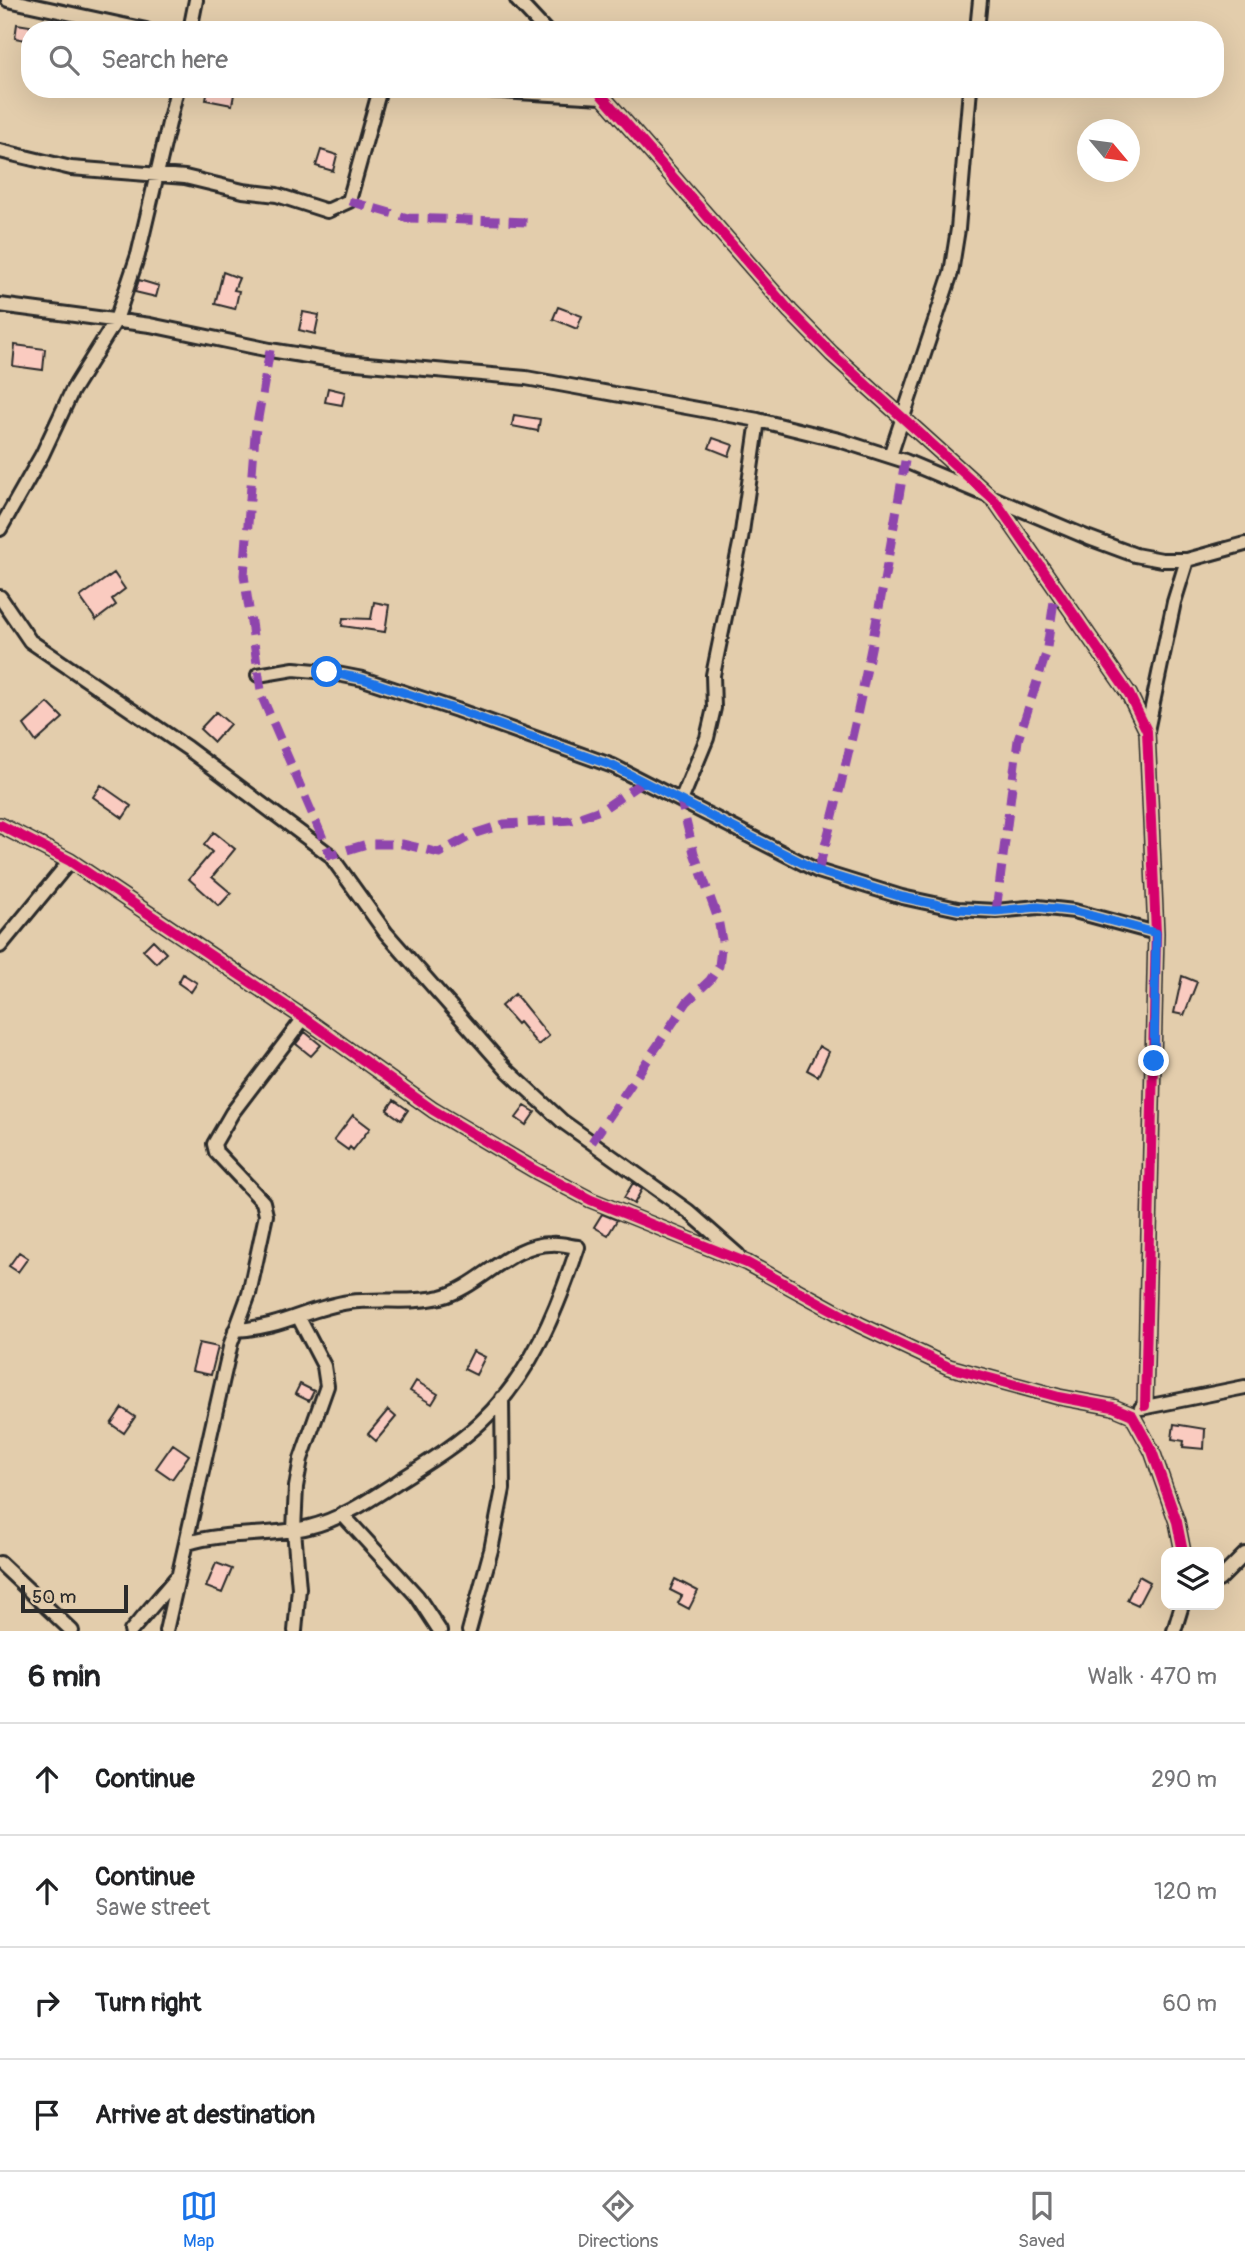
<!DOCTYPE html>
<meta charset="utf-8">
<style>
:root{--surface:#fff;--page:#f6f6f6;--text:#202124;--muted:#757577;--line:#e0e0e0;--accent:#1a73e8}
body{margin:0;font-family:Pangolin,sans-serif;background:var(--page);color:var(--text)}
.controls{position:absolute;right:21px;bottom:21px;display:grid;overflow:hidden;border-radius:14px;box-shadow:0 7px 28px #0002}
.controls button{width:63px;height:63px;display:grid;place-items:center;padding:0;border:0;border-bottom:2px solid var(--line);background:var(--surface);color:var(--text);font:35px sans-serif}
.compass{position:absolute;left:1077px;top:119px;width:63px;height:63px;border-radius:50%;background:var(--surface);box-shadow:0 7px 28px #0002;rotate:119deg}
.scale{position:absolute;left:21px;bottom:18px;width:107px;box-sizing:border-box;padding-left:7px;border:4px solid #2b2b2b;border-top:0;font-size:19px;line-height:24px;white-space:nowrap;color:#2b2b2b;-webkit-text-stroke:5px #e3cdac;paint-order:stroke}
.stop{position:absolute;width:21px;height:21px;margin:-16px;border:5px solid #1a73e8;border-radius:50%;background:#fff}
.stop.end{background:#1a73e8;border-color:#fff;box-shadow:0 2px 7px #0008}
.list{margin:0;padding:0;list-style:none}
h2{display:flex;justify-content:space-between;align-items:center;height:91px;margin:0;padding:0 28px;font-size:30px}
h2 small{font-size:23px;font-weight:400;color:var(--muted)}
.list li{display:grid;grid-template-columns:46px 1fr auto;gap:21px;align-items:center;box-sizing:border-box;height:112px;padding:0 28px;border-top:2px solid var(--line)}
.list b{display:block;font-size:26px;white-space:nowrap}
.list p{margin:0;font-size:23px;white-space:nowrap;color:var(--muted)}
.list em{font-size:23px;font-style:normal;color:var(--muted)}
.icon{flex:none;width:38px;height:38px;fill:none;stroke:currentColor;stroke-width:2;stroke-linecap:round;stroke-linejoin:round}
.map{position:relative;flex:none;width:1245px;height:1631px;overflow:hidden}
.search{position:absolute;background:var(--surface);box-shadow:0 7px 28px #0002;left:21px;right:21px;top:21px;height:77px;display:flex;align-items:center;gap:18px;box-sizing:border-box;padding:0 24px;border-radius:28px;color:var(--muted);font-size:26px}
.sheet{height:539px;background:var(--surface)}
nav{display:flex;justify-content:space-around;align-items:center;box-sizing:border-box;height:98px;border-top:2px solid var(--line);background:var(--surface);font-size:19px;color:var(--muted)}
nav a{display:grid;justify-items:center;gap:4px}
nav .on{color:var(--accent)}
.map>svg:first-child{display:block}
</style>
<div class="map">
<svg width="1245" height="1631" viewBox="0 0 1245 1631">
<rect width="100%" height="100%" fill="#e3cdac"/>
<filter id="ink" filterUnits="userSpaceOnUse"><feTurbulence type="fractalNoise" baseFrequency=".0143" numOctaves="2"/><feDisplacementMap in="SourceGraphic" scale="14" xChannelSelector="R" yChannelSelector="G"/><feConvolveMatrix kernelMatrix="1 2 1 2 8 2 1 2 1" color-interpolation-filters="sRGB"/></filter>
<g filter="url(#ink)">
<path fill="#facbc0" stroke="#2b2b2b" stroke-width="2" d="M17 24 30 26V41L15 38Z
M208 89H235L232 105 206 100Z
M321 150 337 155 333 171 316 166Z
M223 272 239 278 234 290 239 291 235 309 215 304Z
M139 280 159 286 156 297 135 292Z
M558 307 582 316 577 329 553 319Z
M303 312 319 315 315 334 299 330Z
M15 345 45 349 43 370 13 366Z
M328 388 345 392 342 405 325 402Z
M514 415 540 419 538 431 512 426Z
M713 438 733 445 729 456 709 448Z
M114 573 125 589 112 599 116 605 96 620 80 597Z
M374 602 389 605 385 632 342 626 343 618 371 619Z
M48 703 63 718 36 742 24 725Z
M216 712 230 724 214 742 200 729Z
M101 785 131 806 123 818 93 797Z
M214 832 235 849 212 877 231 893 219 906 189 879 212 852 204 845Z
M153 940 166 953 156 963 143 950Z
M183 974 197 983 191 992 178 983Z
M1182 976 1197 982 1184 1015 1174 1013Z
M515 994 549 1036 538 1045 519 1022 517 1024 501 1006Z
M305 1032 321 1045 311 1056 296 1044Z
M819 1046 829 1052 818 1076 807 1070Z
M394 1100 408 1110 401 1120 387 1110Z
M525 1106 535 1112 526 1125 516 1118Z
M353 1115 370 1128 353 1150 350 1147 348 1150 334 1140Z
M633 1183 642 1189 634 1204 624 1198Z
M602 1214 617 1220 608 1235 594 1227Z
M19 1252 28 1258 18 1272 9 1266Z
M199 1343 218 1347 211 1375 192 1371Z
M473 1351 485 1357 476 1375 464 1369Z
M416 1381 438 1394 432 1404 410 1391Z
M300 1384 314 1391 309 1401 295 1394Z
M122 1408 135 1417 124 1433 111 1424Z
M388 1410 396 1417 376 1441 368 1434Z
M1174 1424 1205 1429 1204 1449 1183 1447 1184 1441 1172 1439Z
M173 1444 189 1455 172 1479 156 1468Z
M216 1563 232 1569 222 1593 206 1587Z
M1139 1576 1150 1582 1138 1605 1127 1600Z
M675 1579 698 1591 689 1609 678 1603 682 1596 670 1590Z"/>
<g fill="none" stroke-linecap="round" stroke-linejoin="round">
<defs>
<path id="minor" d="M8 0 146 30
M517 0 545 30
M190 30 196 0
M977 30 980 0
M468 89 602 97
M596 89 790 311 832 354 996 502 1129 694 1147 731 1156 933 1145 1406
M0 151 71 168 185 177 243 191 277 195 327 211 349 201 380 89
M0 305 150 325 270 350 345 362 526 378 758 420 839 440 905 461 1089 538 1135 555 1162 560H1187L1245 544
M890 456 951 273 958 229 970 89
M0 529 42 455 72 391 116 320 138 255 177 89
M0 597 30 641 187 748 330 855 386 933 506 1069 562 1121 688 1211 738 1255
M258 675 294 669 327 672 363 679 457 710 613 766 818 871 902 897 958 909 996 911 1038 907 1074 911 1156 933
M1147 731 1174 602 1187 560
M681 801 707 738 714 708 713 675 741 539 758 420
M0 825 70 861 304 1018 433 1110 536 1171 591 1200 747 1263 860 1325 949 1367 1059 1397 1113 1407 1132 1415 1152 1451 1177 1522 1183 1552
M0 946 70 861
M1141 1408 1245 1387
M342 1514 417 1596 440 1631
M188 1543C227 1531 270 1537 309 1527 342 1519 371 1499 399 1481 427 1463 457 1445 481 1422 531 1375 557 1310 578 1247 569 1246 560 1243 551 1244 509 1244 480 1287 441 1297 410 1304 380 1298 349 1302 307 1308 282 1328 235 1330
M0 1563 72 1631
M1219 1580 1245 1554
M131 1631 176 1578
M166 1631 231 1343 249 1294 266 1215 263 1202 216 1152 214 1144 232 1113 304 1018
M295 1631 299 1588 294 1530 296 1487 301 1459 327 1386 324 1366 299 1318
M469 1631 491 1550 503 1489 502 1398
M1174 1631 1182 1605"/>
</defs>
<use href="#minor" stroke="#2b2b2b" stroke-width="18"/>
<use href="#minor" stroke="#e3cdac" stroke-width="12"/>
<path stroke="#8e44ad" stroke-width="9" stroke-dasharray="18 9" stroke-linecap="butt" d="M349 201 408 218 529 222
M270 350 255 435 244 575 262 697 330 855 367 844H403L439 853 476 833 504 824 572 820 603 809 644 781
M818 871C856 737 882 599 905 461
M996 911 1018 740 1046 654 1056 588
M592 1142 687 1002 710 980 719 966 722 941 718 919 694 853 681 801"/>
<defs>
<path id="cycleway" d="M596 89 790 311 832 354 996 502 1129 694 1147 731 1156 933 1145 1406
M0 825 70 861 304 1018 433 1110 536 1171 591 1200 747 1263 860 1325 949 1367 1059 1397 1113 1407 1132 1415 1152 1451 1177 1522 1183 1552"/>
</defs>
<use href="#cycleway" stroke="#e3cdac" stroke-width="15"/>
<use href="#cycleway" stroke="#d6006c" stroke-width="10"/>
</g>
</g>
<g fill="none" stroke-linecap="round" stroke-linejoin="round" filter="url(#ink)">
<path stroke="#1a73e8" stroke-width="9" d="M327 672 363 679 457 710 613 766 818 871 902 897 958 909 996 911 1038 907 1074 911 1156 933 1154 1061"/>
</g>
</svg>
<div class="controls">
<button><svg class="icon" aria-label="layers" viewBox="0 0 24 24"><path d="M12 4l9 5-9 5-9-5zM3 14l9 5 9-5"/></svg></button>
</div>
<svg class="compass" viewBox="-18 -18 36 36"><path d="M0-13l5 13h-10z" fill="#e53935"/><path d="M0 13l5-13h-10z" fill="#757577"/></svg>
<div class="scale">50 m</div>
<div class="stop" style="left:327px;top:672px"></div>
<div class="stop end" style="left:1154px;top:1061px"></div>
<div class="search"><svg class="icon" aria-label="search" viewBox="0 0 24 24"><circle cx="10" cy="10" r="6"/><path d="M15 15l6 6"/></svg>Search here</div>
</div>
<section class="sheet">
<h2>6 min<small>Walk · 470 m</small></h2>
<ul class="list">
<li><svg class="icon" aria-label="ahead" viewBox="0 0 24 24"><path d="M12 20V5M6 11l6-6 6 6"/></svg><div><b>Continue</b></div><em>290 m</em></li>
<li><svg class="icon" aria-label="ahead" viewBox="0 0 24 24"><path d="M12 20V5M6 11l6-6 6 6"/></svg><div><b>Continue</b><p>Sawe street</p></div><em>120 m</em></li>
<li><svg class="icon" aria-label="right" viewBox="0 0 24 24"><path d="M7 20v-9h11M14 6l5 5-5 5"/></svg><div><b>Turn right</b></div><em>60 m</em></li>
<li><svg class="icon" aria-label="arrive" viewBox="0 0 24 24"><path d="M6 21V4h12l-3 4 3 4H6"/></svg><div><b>Arrive at destination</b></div></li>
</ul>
</section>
<nav>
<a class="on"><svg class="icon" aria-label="map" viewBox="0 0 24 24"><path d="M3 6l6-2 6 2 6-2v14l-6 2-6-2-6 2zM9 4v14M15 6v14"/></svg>Map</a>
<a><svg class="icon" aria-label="directions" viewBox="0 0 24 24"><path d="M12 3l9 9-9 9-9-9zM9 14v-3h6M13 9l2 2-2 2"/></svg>Directions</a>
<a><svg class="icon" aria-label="saved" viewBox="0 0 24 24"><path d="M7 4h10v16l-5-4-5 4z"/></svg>Saved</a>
</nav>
